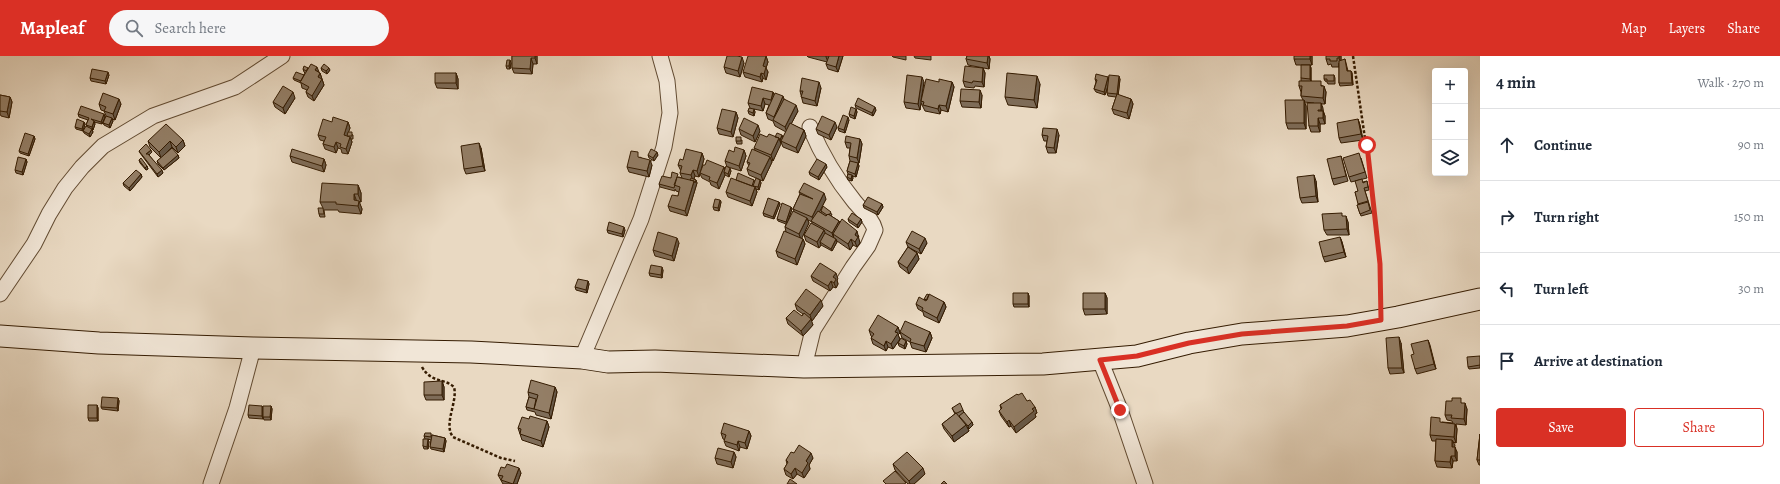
<!DOCTYPE html>
<meta charset="utf-8">
<style>
:root{--surface:#fff;--page:#f6f6f7;--text:#1f2937;--muted:#747a83;--line:#e0e1e3;--accent:#d93025}
body{margin:0;font-family:Alegreya,serif;background:var(--page);color:var(--text)}
.controls{position:absolute;right:12px;top:12px;display:grid;overflow:hidden;border-radius:4px;box-shadow:0 4px 16px #0002}
.controls button{width:36px;height:36px;display:grid;place-items:center;padding:0;border:0;border-bottom:1px solid var(--line);background:var(--surface);color:var(--text);font:20px sans-serif}
.stop{position:absolute;width:12px;height:12px;margin:-9px;border:3px solid #d93025;border-radius:50%;background:#fff}
.stop.end{background:#d93025;border-color:#fff;box-shadow:0 1px 4px #0008}
.list{margin:0;padding:0;list-style:none}
h2{display:flex;justify-content:space-between;align-items:center;height:52px;margin:0;padding:0 16px;font-size:17px}
h2 small{font-size:13px;font-weight:400;color:var(--muted)}
.list li{display:grid;grid-template-columns:26px 1fr auto;gap:12px;align-items:center;box-sizing:border-box;height:72px;padding:0 16px;border-top:1px solid var(--line)}
.list b{display:block;font-size:15px;white-space:nowrap}
.list em{font-size:13px;font-style:normal;color:var(--muted)}
.actions{display:flex;gap:8px;padding:12px 16px}
.actions a{flex:1;padding:9px 0;border:1px solid var(--accent);border-radius:4px;text-align:center;font-size:14px;color:var(--accent)}
.actions .main{background:var(--accent);color:#fff}
.icon{flex:none;width:22px;height:22px;fill:none;stroke:currentColor;stroke-width:2;stroke-linecap:round;stroke-linejoin:round}
.map{position:relative;flex:none;width:1480px;height:428px;overflow:hidden}
header{display:flex;align-items:center;gap:24px;box-sizing:border-box;height:56px;padding:0 20px;background:var(--accent);color:#fff}
header strong{font-size:19px}
nav{display:flex;gap:22px;margin-inline-start:auto;font-size:14px}
.search{width:280px;height:36px;background:var(--page);display:flex;align-items:center;gap:10px;box-sizing:border-box;padding:0 14px;border-radius:22px;color:var(--muted);font-size:15px}
main{display:flex}
aside{flex:1;background:var(--surface)}
.map>svg:first-child{display:block}
</style>
<header>
<strong>Mapleaf</strong>
<div class="search"><svg class="icon" aria-label="search" viewBox="0 0 24 24"><circle cx="10" cy="10" r="6"/><path d="M15 15l6 6"/></svg>Search here</div>
<nav><a>Map</a><a>Layers</a><a>Share</a></nav>
</header>
<main>
<div class="map">
<svg width="1480" height="428" viewBox="0 0 1480 428">
<rect width="100%" height="100%" fill="#e9d9c2"/>
<filter id="stains"><feTurbulence type="fractalNoise" baseFrequency=".005" numOctaves="4"/><feColorMatrix values="0 0 0 0 .2 0 0 0 0 .09 0 0 0 0 .02 0 0 0 .5 -.17"/></filter>
<radialGradient id="worn" r=".72"><stop offset=".6" stop-color="#630" stop-opacity="0"/><stop offset="1" stop-color="#630" stop-opacity=".3"/></radialGradient>
<g fill="none" stroke-linecap="round" stroke-linejoin="round">
<defs>
<path id="street" d="M0 238 34 188 49 158 65 132 82 111 103 90 153 60 235 31 282 0
M582 302 641 163 664 91 670 57 667 25 660 0
M1100 304 1120 354 1145 428
M804 311 813 274 853 211 868 190 875 174C872 162 861 154 854 145 836 123 821 97 810 71
M211 428 237 352 253 292"/>
<path id="secondary" d="M0 280 99 287 253 292 471 296 582 302 608 306 655 305 804 311 1043 308 1137 300 1189 287 1242 278 1347 270 1398 261 1480 243"/>
</defs>
<use href="#street" stroke="#624b32" stroke-width="17"/>
<use href="#secondary" stroke="#351c02" stroke-width="23"/>
<path stroke="#351c02" stroke-width="2.5" stroke-dasharray="3 2" stroke-linecap="butt" d="M1353 0 1371 124 1380 208 1381 248
M422 311C431 327 444 322 454 331 458 346 443 368 453 381L501 402 515 405"/>
<use href="#street" stroke="#f1e6d7" stroke-width="15"/>
<use href="#secondary" stroke="#f1e6d7" stroke-width="21"/>
</g>
<path fill="#7e6c58" stroke="#351c02" d="M512 0H537V8H533L532 18 514 17 512 12Z
M766 0 768 6 766 12 768 16 766 24 763 22 762 26 745 21 743 16Z
M807 0H843L838 16 828 13 826 8 827 6 808 1Z
M892 0H906V4L893 1Z
M914 0H931V4L915 2Z
M967 0H989L990 3 989 13 968 9 966 3Z
M1312 0V9H1296L1294 3Z
M1341 0V5L1345 3 1348 15H1351L1352 17 1353 29 1340 30 1339 27V7V11H1332L1331 8 1328 9 1326 3Z
M511 7 510 13H507L506 10Z
M744 7 740 21 726 17 724 11Z
M1310 9 1311 12V25L1323 30 1326 36 1325 48H1321L1325 60V68H1320V76H1311L1309 70 1314 47 1304 46 1306 50V73H1288L1286 67 1303 44 1301 40V36L1299 30 1301 25V22Z
M308 12 320 17 324 29 314 45 308 41 306 36 307 34 302 32 301 27 294 24 293 22 304 19 305 17 304 16 303 13Z
M321 12 330 14 327 18 322 15Z
M983 12 985 17 984 31 975 30 974 32 965 31 963 25Z
M456 17 458 23V33L437 32 435 27Z
M109 19 106 28 91 25 90 22Z
M1334 19 1335 22V28H1328L1327 26 1325 25 1324 23Z
M1108 21 1120 23 1118 39 1131 43 1133 48 1129 63 1114 58 1112 53 1116 41 1108 40 1107 37 1108 30 1105 39 1096 36 1094 33 1096 26 1095 23Z
M924 26 922 38 939 26H952L954 31 948 56 941 54 940 58 925 55 921 47 920 54 906 52 904 46Z
M1040 28 1037 52 1008 49 1005 41Z
M821 32 817 50 803 47 800 35Z
M773 36 774 39 784 43 798 55 791 68 804 74 806 80 798 97 783 91 781 86 773 105 771 104 772 106 763 125 749 119 747 113 749 110 747 106 755 94 754 92 767 81H775L783 82 786 76 775 70 773 65 768 63 766 57 769 49 765 48 763 55 754 53 755 56 754 60 749 58 748 55 750 52 748 47Z
M0 39 10 41 12 46 9 62 1 60 0 58Z
M982 39 981 52 962 51 960 45Z
M295 42 285 58 275 51 273 46Z
M99 48H121L115 64 112 63 113 65 110 72 104 69 103 67 106 60 104 55 101 54Z
M855 49 876 54 873 60 856 52Z
M856 53 857 56 855 63 850 61 849 58Z
M736 56 738 62 733 81 719 78 717 72Z
M78 58 105 61 102 68 94 66 95 68 93 74H92L93 76 90 81 84 77 83 75 76 73 75 71 84 66 85 68 83 75 87 70 86 69 88 64 79 61Z
M1358 63 1360 69 1363 84 1341 87 1339 82Z
M849 64 845 77 839 75 838 72Z
M332 66H348L350 72 348 76 353 79V83H351L352 86 348 98 342 97 341 93 338 92 336 97 325 93 323 88 324 85 320 84 318 79Z
M837 71 831 84 818 78 816 73Z
M739 73 760 75 755 86 741 79Z
M1042 79H1059L1056 97H1048L1046 91 1047 85H1044Z
M34 80 35 83 29 100 20 97 19 95Z
M860 83 862 88 859 107H858L859 110 856 121 852 120 853 122 852 125 848 124 847 121 848 118 847 115 850 105 849 100 850 92H847L845 86Z
M183 84 185 90 178 97 172 91 162 101 178 99 179 102 164 114 158 108 157 105 161 102 150 91 148 85Z
M742 84V88H737L736 85Z
M481 92 485 115 466 118 464 113Z
M744 94 746 100 741 115 728 111 731 115 729 121 725 119 719 133 711 129 710 126 702 122 700 118 699 121 695 120 694 123 696 124 697 127 687 160 670 155 668 150 678 140 679 136 676 135 675 133V135L660 131 659 128 671 122 679 121 682 122 680 117 681 115 678 109 683 104 702 97 704 103 701 113 705 109 724 111 725 115 727 111 725 105 734 96Z
M139 95 152 96 149 99 163 117 158 121 140 97Z
M648 99H658L654 105 649 102Z
M290 100 324 103 326 109 324 116 292 106Z
M1341 100 1348 125 1334 129 1332 123Z
M640 101 652 109 649 121 629 116 627 111Z
M1361 102 1367 122 1351 126 1349 121Z
M26 103 27 106 23 119 16 117 15 114Z
M139 104 147 110 148 113 146 114 140 107Z
M827 111 819 124 810 119 809 116Z
M141 118 142 121 130 135 124 130 123 127Z
M736 124H754L755 126 760 124 761 127 759 134 756 133 757 136 752 150 728 141 726 136Z
M1316 125 1318 146 1302 147 1300 142Z
M1367 125 1369 134 1365 135 1372 157 1361 160 1357 149H1359L1355 136 1358 135 1363 126Z
M358 129 361 137V146H359L362 153 361 158 339 156 338 154H324L325 161H320L319 158 323 152 320 146Z
M799 136 826 143 819 156 821 157V155L832 158 831 160 839 165 840 167 859 180 858 182 860 187 857 191 853 189 850 194 837 185V186L832 195 821 189 819 192 806 185 804 179 812 167V166L808 164 809 167 801 182 803 183 805 188 797 209 778 201 776 195 786 176 785 171 786 168 778 165 777 163 791 151 792 153 788 164 794 155 793 153 800 138Z
M720 144 721 146 719 155 714 154 713 151Z
M779 146 780 148 774 163 764 160 763 157Z
M882 148 883 151 878 159 864 152 863 149Z
M1343 160 1348 166 1349 179H1327L1324 174Z
M848 163H861L862 166 858 172 849 166Z
M607 174H625L623 181 608 177Z
M1340 181 1342 186 1346 201 1325 206 1323 201Z
M906 186 927 187 921 198 908 191 917 197 919 203 909 218 900 211 898 206 908 191Z
M679 187 674 205 655 200 653 194Z
M663 214 662 222 650 220 649 217Z
M811 220 838 223 837 224 838 228 836 232 833 231 830 235 813 225Z
M588 225 589 228 587 237 576 234 575 231Z
M1028 237 1029 240V251H1014L1013 248Z
M1105 237 1107 242V258L1085 259 1083 253Z
M924 243 944 246 946 251 939 267 924 260 923 256 918 253 916 248 925 244Z
M795 248 823 250 812 265H811L813 269 803 280 788 268 786 262 802 260 803 258 797 254Z
M898 271 900 277 898 279 900 283 893 293 888 291 886 295 873 288 871 282 872 281 871 280 869 274Z
M900 276H930L932 282 926 296 912 292 910 286 902 282Z
M1428 284 1436 313 1417 318 1415 313 1414 298Z
M906 285 907 288 905 293 899 290 898 287Z
M1401 287 1404 317 1390 318 1388 312Z
M1480 300V312L1469 313 1468 311Z
M442 325 444 331V344H426L424 339Z
M555 331 557 336 551 363 536 359 535 356 527 354 526 351 529 341 528 336Z
M1018 339 1035 351 1037 357 1035 358 1036 361 1016 377 1011 370 1009 371 1001 360 999 355 1001 353 1000 349Z
M118 342 119 345 118 355 102 353 101 351Z
M1462 347 1467 353 1466 369 1456 368 1457 373 1456 387 1453 386 1454 391 1457 396V405H1453L1452 412 1437 411 1435 405 1436 385H1432L1430 379 1442 366 1453 367 1452 365 1447 364 1445 359Z
M97 349 98 352V365H89L88 362Z
M262 350 263 352 271 350 272 353 271 364H264L263 361V356V363L249 362 248 359Z
M952 352 963 354 964 357 972 366 973 369 969 373 967 371 969 375 954 386 944 373 942 368 955 358Z
M529 363 547 365 549 371 543 391 522 384 518 372Z
M749 375 751 380 747 393 740 391 739 395 726 390 724 385 725 384 723 383 721 377Z
M1480 378V409H1479L1477 404Z
M432 379 445 382 446 385 444 396 431 393 430 391 431 384 428 383 429 386 428 393H424L423 390 425 383 424 380Z
M734 396 736 401 733 412 717 408 715 402Z
M794 397 813 402 809 409 810 413 804 422 797 418 793 423 786 419 784 413 787 408 786 404Z
M893 408 925 418 914 428H908L895 414Z
M521 417 517 428H503L498 419Z"/>
<path fill="#675847" stroke="#351c02" d="M535 0H537V8L535 2Z
M766 0 768 6 766 12 768 16 766 24 764 18 763 10Z
M826 0H830L828 6 826 1Z
M839 0H843L838 16 836 11Z
M988 0H989L990 3 989 13 987 7Z
M1310 0H1312V9L1310 3Z
M1339 0H1341V7L1339 2Z
M742 1 744 7 740 21 738 15Z
M531 2 533 8 532 18 530 13Z
M510 4 511 7 510 13 509 10Z
M1310 9 1311 12V25L1310 23Z
M317 11 319 16 315 14Z
M329 12 330 14 327 18 326 15Z
M983 12 985 17 984 31 982 26Z
M1351 15 1352 17 1353 29 1352 27Z
M108 16 109 19 106 28 105 25Z
M320 17 324 29 314 45 312 40 318 21Z
M456 17 458 23V33L456 27Z
M761 17 763 22 762 26 760 21Z
M1037 20 1040 28 1037 52 1034 44Z
M1119 20 1120 23 1118 41 1117 38Z
M922 21 924 26 921 45V47L920 54 918 48Z
M1108 21 1110 24 1105 39 1104 36Z
M819 26 821 32 817 50 815 45Z
M952 26 954 31 948 56 946 50Z
M1324 30 1326 36 1325 48 1323 42Z
M980 34 982 39 981 52 979 46Z
M293 36 295 42 285 58 283 52Z
M773 36 775 41 773 50 771 44Z
M783 40 785 46 776 66 774 61Z
M10 41 12 46 9 62 7 56Z
M763 42 765 48 763 55 761 50Z
M119 43 121 48 115 64 113 58Z
M1131 43 1133 48 1129 63 1127 57Z
M1304 44 1306 50V73L1304 67Z
M1321 47 1323 52V59L1321 54Z
M796 49 798 55 787 76 785 71Z
M939 49 941 54 940 58 938 53Z
M875 51 876 54 873 60 872 57Z
M754 53 755 56 754 60 753 57Z
M856 53 857 56 855 63 854 60Z
M1323 55 1325 60V68L1323 62Z
M736 56 738 62 733 81 731 76Z
M104 58 105 61 102 68 101 66Z
M848 61 849 64 845 77 844 74Z
M112 62 113 65 110 72 109 69Z
M1318 62 1320 68V76L1318 70Z
M1358 63 1360 69 1363 84 1361 78Z
M94 65 95 68 93 74 92 71Z
M84 66 85 68 83 75 82 73Z
M348 66 350 72 346 84 344 79Z
M835 66 837 71 831 84 829 79Z
M758 69 760 75 755 86 753 80Z
M92 73 93 76 90 81 89 78Z
M1057 73 1059 79 1056 97 1054 92Z
M804 74 806 80 798 97 796 92Z
M782 79 783 82 781 87 780 84Z
M34 80 35 83 29 100 28 98Z
M350 81 352 86 348 98 346 93Z
M779 82 781 88 773 105 771 99Z
M860 83 862 88 859 107 857 102Z
M183 84 185 90 178 97 176 91Z
M170 85 172 91 161 102 159 96Z
M336 86 338 92 336 97 334 91Z
M479 87 481 92 485 115 483 110Z
M151 94 152 96 147 101 146 98Z
M744 94 746 100 741 115 739 110Z
M657 96 658 99 654 105 653 102Z
M702 97 704 103 699 121 697 115Z
M178 99 179 102 164 114 163 112Z
M770 101 772 106 763 125 761 119Z
M26 103 27 106 23 119 22 116Z
M324 103 326 109 324 116 322 110Z
M650 104 652 109 649 121 647 115Z
M858 107 859 110 856 121 855 118Z
M826 108 827 111 819 124 818 121Z
M147 110 148 113 146 114 145 112Z
M724 111 726 117 724 116 725 119 719 133 717 127Z
M730 112 731 115 729 121 728 118Z
M162 114 163 117 158 121 157 118Z
M693 114 695 120 693 125 691 119Z
M141 118 142 121 130 135 129 132Z
M852 119 853 122 852 125 851 123Z
M1314 119 1316 125 1318 146 1316 140Z
M696 124 697 127 687 160 685 155 694 125Z
M760 124 761 127 759 134 758 131Z
M358 129 361 137V146L358 138Z
M755 131 757 136 752 150 750 145Z
M824 137 826 143 814 167 812 161Z
M354 138 357 146 354 144Z
M720 144 721 146 719 155 718 152Z
M359 145 362 153 361 158 358 150Z
M779 146 780 148 774 163 773 161Z
M882 148 883 151 878 159 877 156Z
M791 151 792 153 787 168 786 166Z
M1346 160 1348 166 1349 179 1347 173Z
M807 162 809 167 801 184 799 178Z
M861 163 862 166 858 172 857 169Z
M839 165 841 171 833 178 834 183 832 177Z
M624 171 625 174 623 181 622 178Z
M824 174 826 179 820 186 821 189 819 192 817 186Z
M857 175 860 187 857 191 855 186V179Z
M1340 181 1342 186 1346 201 1344 196Z
M677 182 679 187 674 205 672 200Z
M925 182 927 187 921 198 919 193Z
M803 183 805 188 797 209 795 203Z
M836 183 837 186 832 195 831 193Z
M851 183 853 189 850 194 848 188Z
M917 197 919 203 909 218 907 212Z
M662 211 663 214 662 222 661 219Z
M836 217 838 223 837 224 838 228 836 232 834 227 833 221Z
M588 225 589 228 587 237 586 234Z
M831 225 833 231 830 235 828 230Z
M1028 237 1029 240V251L1028 248Z
M1105 237 1107 242V258L1105 253Z
M821 244 823 250 812 265 810 259Z
M944 246 946 251 939 267 937 262Z
M811 263 813 269 803 280 801 275Z
M898 271 900 277 898 279 900 283 893 293 891 288 895 276Z
M930 276 932 282 926 296 924 290Z
M1399 281 1401 287 1404 317 1402 312Z
M1428 284 1430 289 1436 313 1434 308Z
M886 285 888 291 886 295 884 290Z
M906 285 907 288 905 293 904 290Z
M442 325 444 331V344L442 339Z
M555 331 557 336 551 363 549 357Z
M118 342 119 345 118 355 117 352Z
M1465 347 1467 353 1466 369 1464 363Z
M97 349 98 352V365L97 362Z
M262 350 263 352V363L262 360Z
M271 350 272 353 271 364 270 361Z
M1035 351 1037 357 1035 358 1036 361 1016 377 1014 371 1032 353Z
M1009 364 1011 370 1009 371 1007 366Z
M547 365 549 371 543 391 541 385Z
M972 366 973 369 969 373 968 370Z
M1455 368 1457 373 1456 387 1454 381Z
M966 369 969 375 954 386 952 380Z
M749 375 751 380 747 393 745 387Z
M445 382 446 385 444 396 443 393Z
M428 383 429 386 428 393 427 391Z
M1452 384 1455 389 1454 396 1452 391Z
M738 385 740 391 739 395 737 389Z
M1455 391 1457 396V405L1455 400Z
M734 396 736 401 733 412 731 406Z
M811 397 813 402 809 409 810 413 804 422 802 417 806 405Z
M1451 400 1453 405 1452 412 1450 406Z
M519 412 521 417 517 428H513Z
M795 412 797 418 793 423 791 418Z
M923 412 925 418 914 428H910L909 425Z"/>
<path fill="#937e66" stroke="#351c02" d="M512 0H535V2H531L530 13 512 12Z
M727 0H737L742 1 738 15 724 11Z
M748 0H766L763 10 766 11 764 18 761 17 760 21 743 16Z
M829 0H839L836 11 826 8Z
M967 0H988L987 7 966 3Z
M1294 0H1310V3H1294Z
M1326 0H1339V2H1337V5H1330V3H1326Z
M1345 3 1347 15H1351L1352 27H1339V5Z
M507 4H510L509 10H506Z
M311 8 317 11 315 14 320 17 318 21 322 23 312 40 306 36 309 31 300 26Z
M324 8 329 12 326 15 321 12Z
M1301 9H1310V23L1301 22Z
M304 10 308 12 306 15 303 13Z
M965 10 983 12 982 26 973 25 972 27 963 25Z
M92 13 108 16 105 25 90 22Z
M296 16 304 19 301 25 293 22Z
M435 17H456V27H435Z
M1007 17 1037 20 1034 44 1005 41Z
M1096 18 1108 21 1104 36 1094 33 1097 24 1095 23Z
M907 19 922 21 918 48 904 46Z
M1109 19 1119 20 1117 38 1107 37Z
M1324 19H1334V25H1327V23H1324Z
M802 22 819 26 815 45 801 41 803 35H800Z
M926 23 939 26V23L952 26 946 50 939 49 938 53 923 49 924 46 921 45Z
M1299 25H1321V30H1324L1323 42 1301 40 1302 30H1299Z
M283 30 293 36 283 52 273 46Z
M752 31 773 36 771 44 763 42 761 50 748 47Z
M961 33 980 34 979 46 960 45Z
M103 37 119 43 113 58 104 55 106 51 99 48Z
M775 37 783 40 774 61 766 57Z
M1117 38 1131 43 1127 57 1112 53Z
M0 39 10 41 7 56 0 55Z
M858 42 875 51 872 57 855 49Z
M784 43 796 49 785 71 773 64Z
M1285 44H1304V67H1286Z
M1307 47H1321V54H1318V55H1323V62H1318V70H1309Z
M81 50 104 58 101 66 91 63 94 65 92 71 86 69 89 62 78 58Z
M851 51 856 53 854 60 849 58Z
M749 52 754 53 753 57 748 55Z
M722 53 736 56 731 76 717 72Z
M843 59 848 61 844 74 838 72Z
M106 60 112 62 109 69 103 67Z
M822 60 835 66 829 79 816 73Z
M333 61 348 66 344 79 350 81 346 93 340 91 341 88 336 86 334 91 323 88 326 81 318 79 323 63 332 66Z
M744 62 758 69 753 80 739 73Z
M77 63 84 66 82 73 75 71Z
M1358 63 1361 78 1339 82 1337 67Z
M790 67 804 74 796 92 781 85Z
M166 68 183 84 176 91 170 85 159 96 148 85Z
M86 70 92 73 89 78 83 75Z
M1043 72 1057 73 1054 92 1046 91 1048 80 1042 79Z
M348 76H352V80H347Z
M25 77 34 80 28 98 19 95Z
M777 77 782 79 780 84 779 82 775 81Z
M760 78 767 81 769 78 779 82 771 99 754 92Z
M846 80 860 83 857 102 849 100 851 87 845 86Z
M736 81H741V85H736Z
M479 87 483 110 464 113 461 90Z
M146 88 151 94 146 98H148L162 114 157 118 139 95Z
M735 91 744 94 739 110 725 105 729 94 734 96Z
M172 92 178 99 163 112 157 105Z
M292 93 324 103 322 110 290 100Z
M651 93 657 96 653 102 648 99Z
M686 93 702 97 697 115 693 114 691 119 680 117 682 110 678 109 680 103 683 104Z
M752 93 770 101 761 119 747 113 750 107 747 106Z
M631 95 638 96V101L650 104 647 115 627 111Z
M1359 97 1365 116 1349 121 1343 102Z
M1341 100 1346 120 1332 123 1327 103Z
M18 101 26 103 22 116 15 114Z
M141 102 147 110 145 112 139 104Z
M817 103 826 108 818 121 809 116Z
M707 104 724 111 717 127 709 124 710 121 700 117 703 109H705Z
M850 105 858 107 855 118 847 115Z
M726 110 730 112 728 118 724 116Z
M136 114 141 118 129 132 123 127Z
M672 116 678 118 677 121 674 132 659 128 662 120 671 122Z
M738 117 754 124 752 130 736 124Z
M848 118 852 119 851 123 847 121Z
M1314 119 1316 140 1300 142 1297 121Z
M677 121 694 125 685 155 668 150 672 139 678 140 680 131 674 129Z
M691 122 696 124 695 127 694 125 690 124Z
M731 122 755 131 750 145 726 136Z
M756 122 760 124 758 131 753 130Z
M1362 123 1363 127 1367 125 1368 131 1364 132 1368 145 1358 148 1355 136 1358 135 1355 125Z
M322 127 358 129V138H354V144L359 145 358 150 336 148V146H320Z
M804 127 824 137 812 161 793 153 800 138 813 143 799 136Z
M868 141 882 148 877 156 863 149Z
M768 142 779 146 773 161 763 157Z
M715 143 720 144 718 152 713 151Z
M1368 146 1370 154 1360 158 1357 149Z
M782 147 791 151 786 166 777 163Z
M823 150 831 156 829 159 828 158 827 159 821 155Z
M318 152H323L324 158H319Z
M793 155 807 162 799 178 785 171Z
M818 155 826 160 828 158 839 165 832 177 811 165Z
M852 157 861 163 857 169 848 163Z
M1342 157V160H1346L1347 173 1324 174 1322 158Z
M842 163 857 175 855 179 858 181 855 186 851 183 848 188 833 178Z
M609 166 624 171 622 178 607 174Z
M811 167 824 174 817 186 804 179Z
M784 175 803 183 795 203 776 195Z
M912 175 925 182 919 193 906 186Z
M658 176 677 182 672 200 653 194Z
M825 177 836 183 831 193 820 186Z
M1340 181 1344 196 1323 201 1319 186Z
M908 191 917 197 907 212 898 206Z
M820 207 836 217 833 221 836 223 834 227 831 225 828 230 811 220Z
M651 209 662 211 661 219 649 217Z
M578 223 588 225 586 234 575 231Z
M806 233 821 244 810 259 795 248Z
M1013 237H1028V248H1013Z
M1083 237H1105V253H1083Z
M927 238 929 239 927 244 924 243Z
M929 238 944 246 937 262 922 254 923 252 916 248 919 241 926 245Z
M794 254 802 260 804 257 811 263 801 275 786 262Z
M878 259 898 271 895 276 898 277 891 288 886 285 884 290 871 282 874 278 869 274Z
M905 265 930 276 924 290 910 286 911 283 900 276Z
M1399 281 1402 312H1388L1386 282Z
M901 282 906 285 904 290 898 287Z
M1428 284 1434 308 1415 313 1411 299 1414 298 1411 288Z
M1480 300V309L1468 311 1467 301Z
M531 324 555 331 549 357 534 353 538 339 528 336Z
M442 325V339H424V326Z
M1022 337 1027 345 1030 344 1035 351 1032 353 1034 355 1014 371 1009 364 1007 366 999 355 1002 352 1000 349 1017 338 1018 339Z
M102 341 118 342 117 352 101 351Z
M529 341 536 343 534 353 526 351Z
M1452 342H1461V347H1465L1464 363 1451 362 1452 359H1445L1446 345H1452Z
M960 347 963 354 957 357H955L952 352Z
M88 349H97V362H88Z
M249 349 262 350V360L248 359Z
M263 350H271L270 361H263Z
M964 356 972 366 968 370 959 360Z
M956 357 966 369 952 380 942 368Z
M530 360 547 365 541 385 520 378 521 373 518 372 522 361 529 363Z
M1431 361 1440 362V366L1455 368 1454 381 1430 379Z
M724 367 749 375 745 387 738 385 737 389 724 385 726 379 721 377Z
M425 377H431V381L424 380Z
M1480 378V404H1477Z
M432 379 445 382 443 393 430 391Z
M423 383H428L427 391 423 390Z
M1436 383 1452 384V391H1455V400H1451L1450 406 1435 405Z
M799 389 811 397 806 405 808 407 802 417 795 412 791 418 784 413 788 406 786 404 791 396 794 397Z
M718 392 734 396 731 406 715 402Z
M907 396 923 412 909 425 893 408Z
M507 408 519 412 513 428 501 424 503 420 498 419 501 411 505 412Z
M895 415 906 427 904 428H886L883 425Z
M790 423 797 428H787Z
M944 425 947 428H941Z"/>
<g fill="none" stroke-linecap="round" stroke-linejoin="round">
<path stroke="#d93025" stroke-width="5" d="M1120 354 1100 304 1137 300 1189 287 1242 278 1347 270 1381 264 1380 208 1367 89"/>
</g>
<rect width="100%" height="100%" filter="url(#stains)"/>
<rect width="100%" height="100%" fill="url(#worn)"/>
</svg>
<div class="controls">
<button>+</button>
<button>−</button>
<button><svg class="icon" aria-label="layers" viewBox="0 0 24 24"><path d="M12 4l9 5-9 5-9-5zM3 14l9 5 9-5"/></svg></button>
</div>
<div class="stop" style="left:1367px;top:89px"></div>
<div class="stop end" style="left:1120px;top:354px"></div>
</div>
<aside>
<h2>4 min<small>Walk · 270 m</small></h2>
<ul class="list">
<li><svg class="icon" aria-label="ahead" viewBox="0 0 24 24"><path d="M12 20V5M6 11l6-6 6 6"/></svg><div><b>Continue</b></div><em>90 m</em></li>
<li><svg class="icon" aria-label="right" viewBox="0 0 24 24"><path d="M7 20v-9h11M14 6l5 5-5 5"/></svg><div><b>Turn right</b></div><em>150 m</em></li>
<li><svg class="icon" aria-label="left" viewBox="0 0 24 24"><path d="M17 20v-9H6M10 6l-5 5 5 5"/></svg><div><b>Turn left</b></div><em>30 m</em></li>
<li><svg class="icon" aria-label="arrive" viewBox="0 0 24 24"><path d="M6 21V4h12l-3 4 3 4H6"/></svg><div><b>Arrive at destination</b></div></li>
</ul>
<div class="actions"><a class="main">Save</a><a>Share</a></div>
</aside>
</main>
